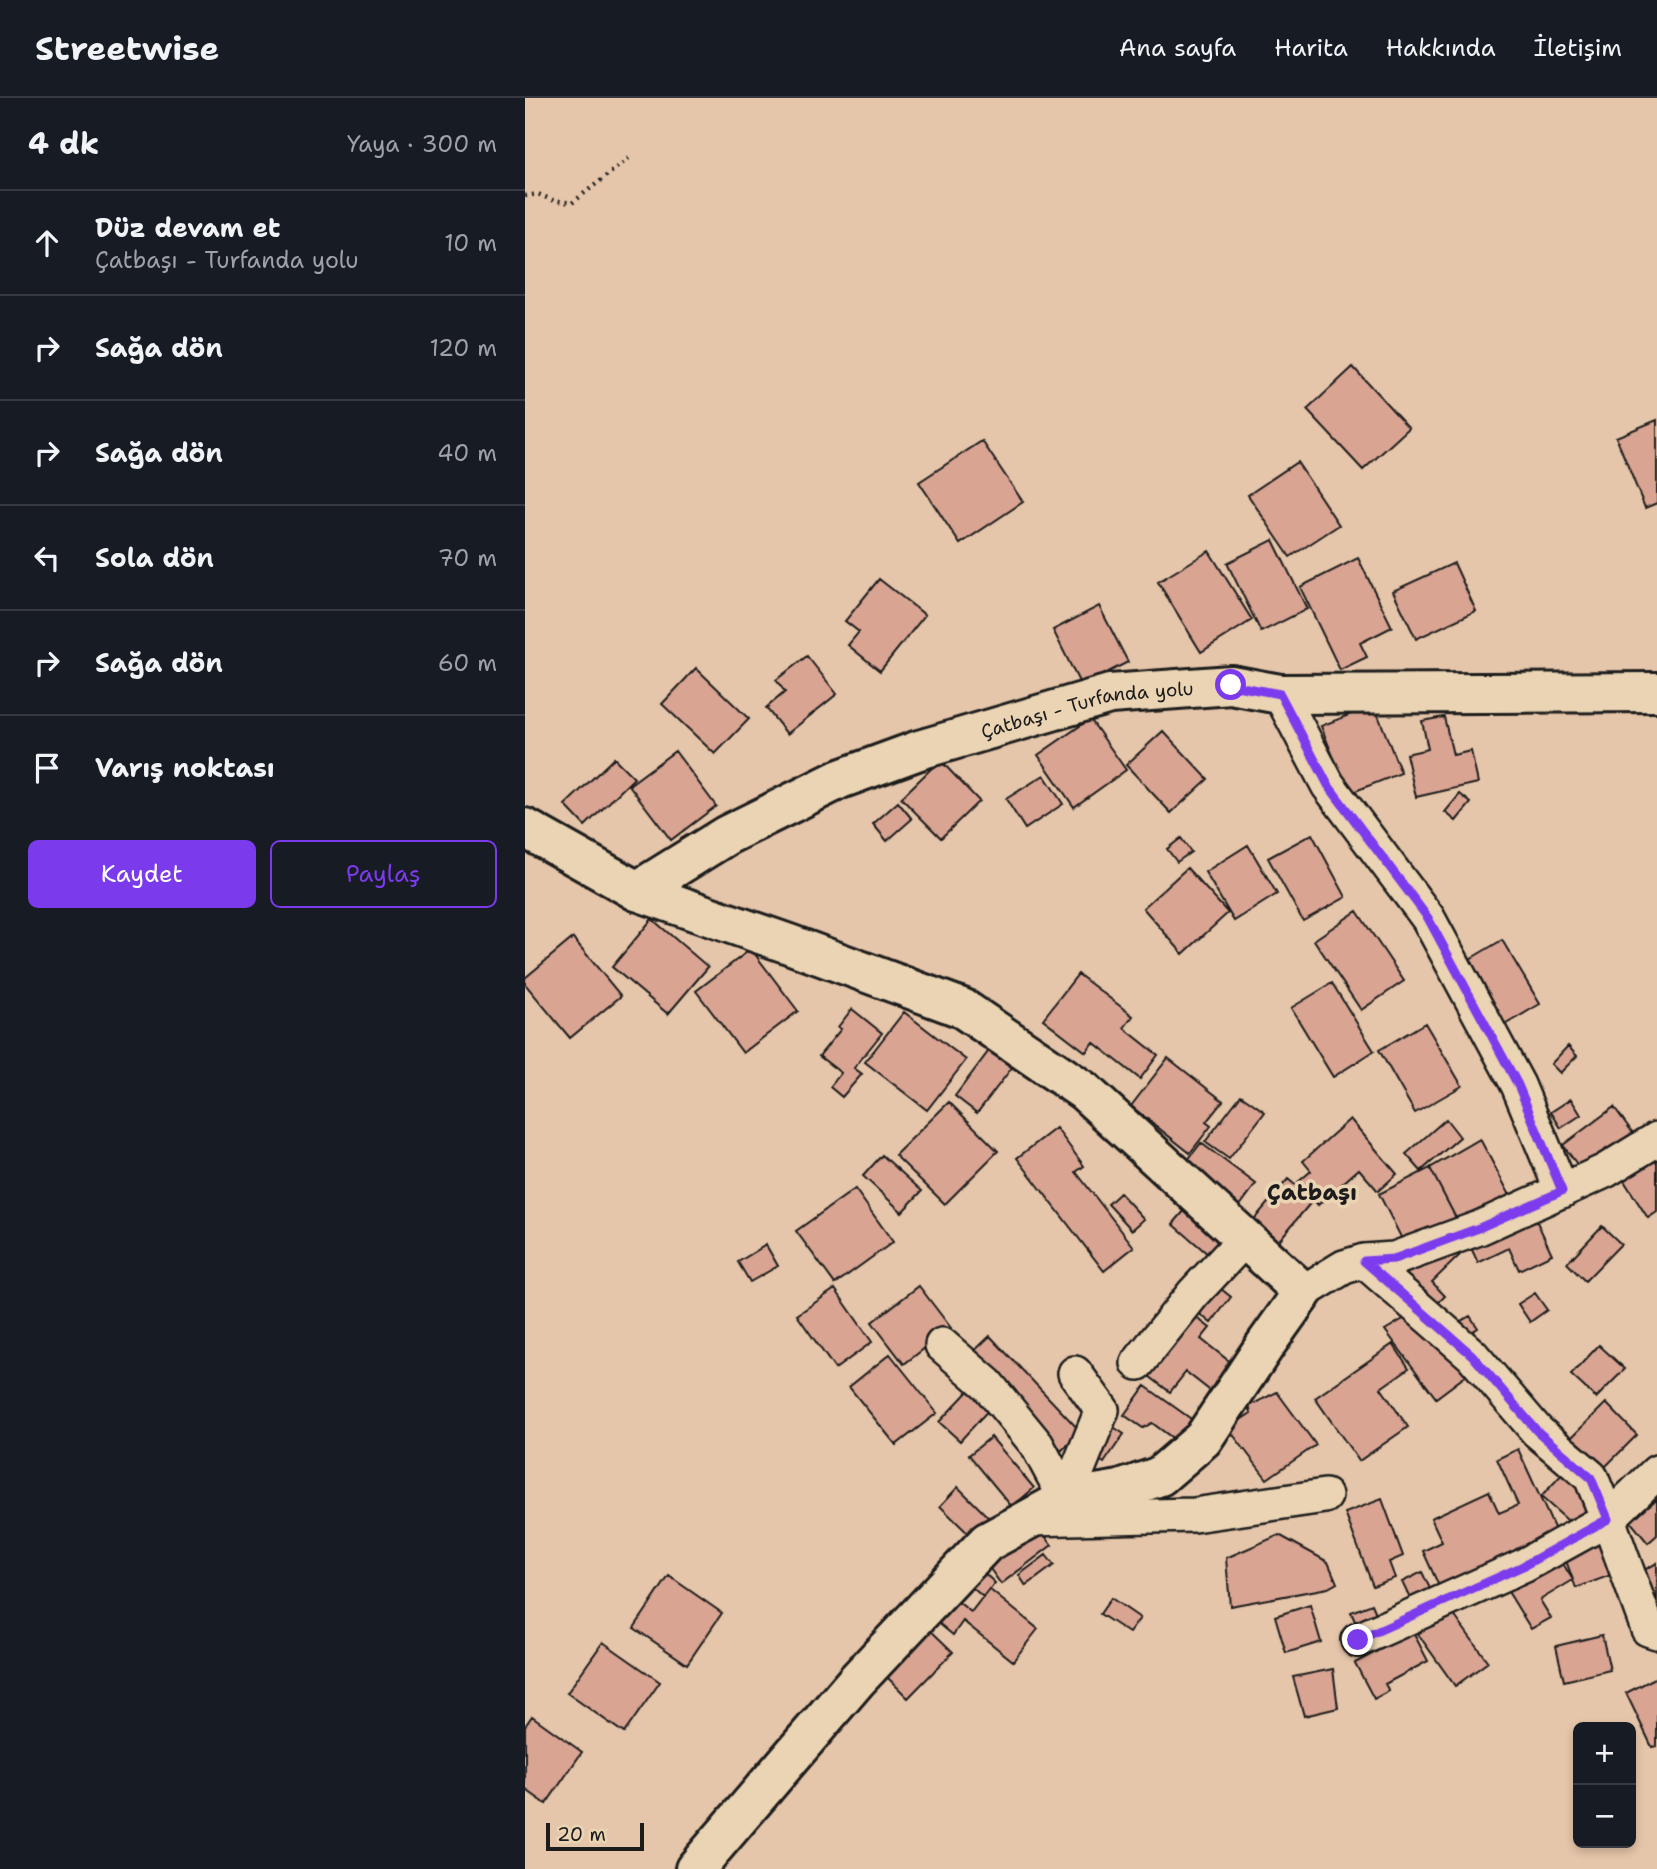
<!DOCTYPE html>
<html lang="tr">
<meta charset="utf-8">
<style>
:root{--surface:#171b24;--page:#20242c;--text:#f1f3f6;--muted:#9ea1a6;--line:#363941;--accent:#7c3aed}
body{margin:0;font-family:"Shantell Sans",sans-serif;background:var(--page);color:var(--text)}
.controls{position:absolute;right:21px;bottom:21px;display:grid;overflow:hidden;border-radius:10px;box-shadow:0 4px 10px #0003}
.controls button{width:63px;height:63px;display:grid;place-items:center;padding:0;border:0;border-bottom:2px solid var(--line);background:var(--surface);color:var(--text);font:35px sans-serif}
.scale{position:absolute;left:21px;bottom:18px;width:98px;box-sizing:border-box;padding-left:7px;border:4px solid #1c1c1c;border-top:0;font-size:19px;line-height:24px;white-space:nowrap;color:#1c1c1c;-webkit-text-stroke:5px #ead4b3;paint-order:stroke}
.stop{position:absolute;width:21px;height:21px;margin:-16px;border:5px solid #7c3aed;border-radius:50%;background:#fff}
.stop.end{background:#7c3aed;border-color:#fff;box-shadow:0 2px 7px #0008}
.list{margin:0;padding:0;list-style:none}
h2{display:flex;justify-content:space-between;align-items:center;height:91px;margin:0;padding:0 28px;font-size:30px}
h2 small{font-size:23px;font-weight:400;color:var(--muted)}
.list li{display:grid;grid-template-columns:46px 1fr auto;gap:21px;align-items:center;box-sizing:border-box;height:105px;padding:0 28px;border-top:2px solid var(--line)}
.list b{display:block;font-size:26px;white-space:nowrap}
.list p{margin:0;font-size:23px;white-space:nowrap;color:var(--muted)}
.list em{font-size:23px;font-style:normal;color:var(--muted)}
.actions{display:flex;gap:14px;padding:21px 28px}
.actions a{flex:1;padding:16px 0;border:2px solid var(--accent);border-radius:10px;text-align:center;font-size:24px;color:var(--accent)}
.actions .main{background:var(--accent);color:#fff}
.icon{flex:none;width:38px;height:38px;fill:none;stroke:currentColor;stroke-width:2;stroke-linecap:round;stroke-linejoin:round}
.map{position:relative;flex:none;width:1132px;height:1771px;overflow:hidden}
header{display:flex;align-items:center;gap:42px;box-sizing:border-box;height:98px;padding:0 35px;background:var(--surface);border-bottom:2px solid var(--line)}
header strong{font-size:33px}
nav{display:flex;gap:38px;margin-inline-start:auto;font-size:24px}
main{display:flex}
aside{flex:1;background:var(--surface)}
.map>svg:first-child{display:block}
</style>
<header>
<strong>Streetwise</strong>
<nav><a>Ana sayfa</a><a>Harita</a><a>Hakkında</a><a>İletişim</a></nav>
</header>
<main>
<aside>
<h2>4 dk<small>Yaya · 300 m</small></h2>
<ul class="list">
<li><svg class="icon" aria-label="ahead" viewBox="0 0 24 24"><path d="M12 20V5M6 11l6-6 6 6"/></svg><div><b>Düz devam et</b><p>Çatbaşı - Turfanda yolu</p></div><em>10 m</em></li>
<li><svg class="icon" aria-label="right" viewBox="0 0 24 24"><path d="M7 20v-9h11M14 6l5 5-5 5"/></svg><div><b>Sağa dön</b></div><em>120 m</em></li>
<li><svg class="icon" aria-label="right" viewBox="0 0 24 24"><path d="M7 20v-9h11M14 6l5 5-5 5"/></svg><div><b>Sağa dön</b></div><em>40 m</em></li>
<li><svg class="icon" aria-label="left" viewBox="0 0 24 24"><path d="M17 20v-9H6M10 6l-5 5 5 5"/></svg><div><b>Sola dön</b></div><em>70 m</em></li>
<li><svg class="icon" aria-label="right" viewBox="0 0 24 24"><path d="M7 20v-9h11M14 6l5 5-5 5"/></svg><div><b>Sağa dön</b></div><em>60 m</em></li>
<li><svg class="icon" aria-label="arrive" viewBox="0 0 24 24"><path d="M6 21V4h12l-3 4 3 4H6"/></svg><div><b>Varış noktası</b></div></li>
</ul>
<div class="actions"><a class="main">Kaydet</a><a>Paylaş</a></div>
</aside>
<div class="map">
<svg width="1132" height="1771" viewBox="0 0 1132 1771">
<rect width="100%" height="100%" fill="#e6c6aa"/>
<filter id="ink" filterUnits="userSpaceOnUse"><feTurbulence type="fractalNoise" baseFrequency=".0143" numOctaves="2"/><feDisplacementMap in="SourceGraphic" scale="14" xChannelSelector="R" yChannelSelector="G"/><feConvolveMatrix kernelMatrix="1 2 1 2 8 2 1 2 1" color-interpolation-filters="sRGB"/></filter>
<g filter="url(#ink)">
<path fill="#daa493" stroke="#1c1c1c" stroke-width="2" d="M828 269 884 330 838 372 782 312Z
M1132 322V405L1120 410 1091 339Z
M457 343 498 404 435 446 394 384Z
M772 364 814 427 765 459 723 397Z
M748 442 782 511 736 534 702 465Z
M684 453 727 522 676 554 633 484Z
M833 460 867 529 835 545 842 559 815 572 775 489Z
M929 465 951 513 891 541 868 493Z
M354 481 400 517 355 573 323 547 334 534 320 523Z
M574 508 603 564 556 588 528 532Z
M282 558 312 596 262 636 241 610 260 594 251 582Z
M171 570 224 621 190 656 137 606Z
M849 607 876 675 823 696 796 628Z
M919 619 928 657 946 653 953 685 891 699 881 656 903 651 897 623Z
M565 621 601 672 549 709 513 657Z
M638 633 683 681 646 715 601 667Z
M150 653 191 708 146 742 104 687Z
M89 660 109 680 60 728 40 707Z
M415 662 454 703 416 740 376 700Z
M519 677 538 706 500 731 481 701Z
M935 696 946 705 931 723 920 714Z
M373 704 387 721 362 743 348 726Z
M787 736 821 799 778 823 743 760Z
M656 740 666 754 652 764 642 751Z
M723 747 752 796 709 823 680 774Z
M662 770 703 815 658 856 618 810Z
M832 813 879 883 836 912 789 842Z
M127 821 183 869 143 916 87 869Z
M48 840 96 898 45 940 0 886V880Z
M977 842 1015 906 971 932 933 868Z
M226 851 273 913 218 955 171 893Z
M553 876 608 918 599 930 633 957 615 981 568 944 561 954 518 921Z
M807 885 849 953 808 979 766 910Z
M327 911 357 935 329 970 337 976 317 999 305 989 316 975 294 958 316 931 313 929Z
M379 914 441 962 402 1012 340 964Z
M900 925 937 988 890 1015 854 952Z
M1043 948 1052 958 1035 975 1026 966Z
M466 950 489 967 452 1015 430 998Z
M643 960 698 1003 681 1024 686 1028 665 1055 606 1008Z
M716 997 740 1014 704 1061 680 1044Z
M1046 1001 1056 1017 1036 1030 1026 1014Z
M424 1004 473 1053 420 1106 370 1057Z
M1089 1009 1113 1042 1062 1080 1038 1047Z
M825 1021 872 1076 853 1093 834 1071 793 1107 773 1084 786 1073 778 1063Z
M921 1021 935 1039 896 1073 881 1056Z
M531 1030 559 1068 551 1074 609 1149 579 1173 492 1060Z
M955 1041 987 1101 934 1126 905 1070Z
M676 1045 731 1086 714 1109 659 1067Z
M1132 1050V1114L1123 1120 1094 1075Z
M357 1057 397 1093 377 1114 338 1078Z
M905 1070 934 1126 883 1153 854 1096Z
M763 1081 788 1102 751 1146 726 1125Z
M330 1091 368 1144 310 1186 271 1133Z
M595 1095 619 1121 607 1132 583 1106Z
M666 1105 710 1141 691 1163 648 1126Z
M1006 1111 1027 1156 994 1172 984 1150 953 1165 942 1141Z
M1077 1128 1096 1146 1060 1183 1042 1165Z
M241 1147 253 1168 225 1184 213 1164Z
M939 1153 907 1184 920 1198 902 1216 873 1183 905 1155Z
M685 1182 706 1199 686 1225 665 1208Z
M394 1188 426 1230 379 1266 347 1224Z
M310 1191 347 1244 310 1271 272 1217Z
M1010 1195 1022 1212 1005 1224 993 1206Z
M663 1213 685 1230 676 1241 709 1267 688 1295 661 1274 645 1294 616 1272Z
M890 1214 943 1276 911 1300 860 1232Z
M945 1218 953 1230 936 1240 929 1227Z
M465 1238 556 1334 536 1353 445 1257Z
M868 1246 884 1270 856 1290 883 1329 834 1363 790 1300Z
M1074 1247 1100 1271 1071 1300 1046 1277Z
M365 1256 412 1315 371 1347 324 1289Z
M448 1288 468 1307 435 1343 414 1324Z
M620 1288 669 1323 653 1344 627 1325 618 1330 599 1317Z
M752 1294 791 1347 742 1381 703 1330 726 1315 724 1308Z
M1081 1305 1112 1337 1074 1375 1043 1343Z
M584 1326 599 1336 579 1365 565 1356Z
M466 1339 509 1390 487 1409 444 1357Z
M993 1351 1035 1443 918 1497 898 1453 917 1444 906 1420 964 1393 974 1415 993 1407 972 1361Z
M1038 1375 1071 1406 1050 1429 1016 1399Z
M433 1389 472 1428 454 1446 415 1408Z
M857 1401 878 1458 864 1464 870 1480 848 1488 820 1415Z
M1132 1401V1437L1123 1445 1105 1423Z
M513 1429 527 1447 476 1486 463 1468Z
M1083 1432 1097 1473 1051 1490 1036 1449Z
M754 1437 803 1464 812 1485 803 1490 705 1508 701 1460Z
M1032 1456 1048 1482 1015 1502 1026 1520 1006 1531 979 1487Z
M521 1457 529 1467 501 1488 494 1477Z
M1132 1465V1519L1106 1479Z
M454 1470 470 1485 458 1499 441 1484Z
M897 1474 908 1497 888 1507 877 1484Z
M144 1478 197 1515 162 1566 109 1530Z
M464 1491 513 1531 488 1563 438 1523 428 1537 411 1523 428 1500 446 1514Z
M586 1500 615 1520 604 1535 575 1516Z
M847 1506 855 1525 834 1533 826 1514Z
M785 1507 796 1544 761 1555 750 1518Z
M926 1513 963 1564 930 1588 893 1536Z
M401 1528 428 1554 383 1600 357 1574Z
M888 1534 903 1563 860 1586 864 1593 849 1601 830 1565Z
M1077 1537 1085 1572 1039 1583 1031 1548Z
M78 1544 135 1584 99 1635 42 1595Z
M808 1571 813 1610 779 1618 768 1579Z
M1132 1579V1648L1127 1649 1101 1595Z
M7 1618 57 1654 21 1706 0 1691V1628Z"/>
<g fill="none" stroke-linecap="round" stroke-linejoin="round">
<defs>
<path id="street" d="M755 596 803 687 903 820 993 987 1037 1093
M839 1163 947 1257 1012 1333 1066 1379 1083 1421 1123 1531 1132 1534
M778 1194 819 1169 839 1163 869 1161 954 1130 1080 1073 1132 1041
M417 1247 462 1286 512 1347 541 1401
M613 1265 668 1196 712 1149 717 1138
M541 1401 577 1312 550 1275
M503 1421 669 1417 800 1398
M833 1542 998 1468 1083 1421 1132 1374"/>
<g id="secondary">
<path d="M0 730 112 793 264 846 437 910 559 993 778 1194 741 1246 678 1341 635 1378 595 1392 541 1401 462 1444 332 1582 170 1771"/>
<path id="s1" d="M112 793 202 737 315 681 394 652 585 596 706 587 755 596 1132 594"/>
</g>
</defs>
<use href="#street" stroke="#1c1c1c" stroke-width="38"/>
<use href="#secondary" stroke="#1c1c1c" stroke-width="44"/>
<path stroke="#1c1c1c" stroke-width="4.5" stroke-dasharray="2 5" stroke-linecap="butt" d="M0 98 13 96 27 102 47 105 104 60"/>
<use href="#street" stroke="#ead4b3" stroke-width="33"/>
<use href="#secondary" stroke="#ead4b3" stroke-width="38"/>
</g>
</g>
<g fill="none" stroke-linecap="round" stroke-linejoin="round" filter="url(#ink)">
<path stroke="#7c3aed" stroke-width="9" d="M706 587 755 596 803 687 903 820 993 987 1037 1093 954 1130 869 1161 839 1163 947 1257 1012 1333 1066 1380 1083 1421 998 1468 833 1542"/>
</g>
<g text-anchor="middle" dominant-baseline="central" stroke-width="7" stroke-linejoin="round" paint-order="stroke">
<g font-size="19" fill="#1c1c1c" stroke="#ead4b3">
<text stroke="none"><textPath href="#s1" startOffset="490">Çatbaşı - Turfanda yolu</textPath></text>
</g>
<g font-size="23" font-weight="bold" fill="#1c1c1c" stroke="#ead4b3">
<text x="787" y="1094">Çatbaşı</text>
</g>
</g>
</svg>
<div class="controls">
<button>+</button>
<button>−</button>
</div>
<div class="scale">20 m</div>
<div class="stop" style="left:706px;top:587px"></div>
<div class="stop end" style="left:833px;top:1542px"></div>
</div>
</main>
